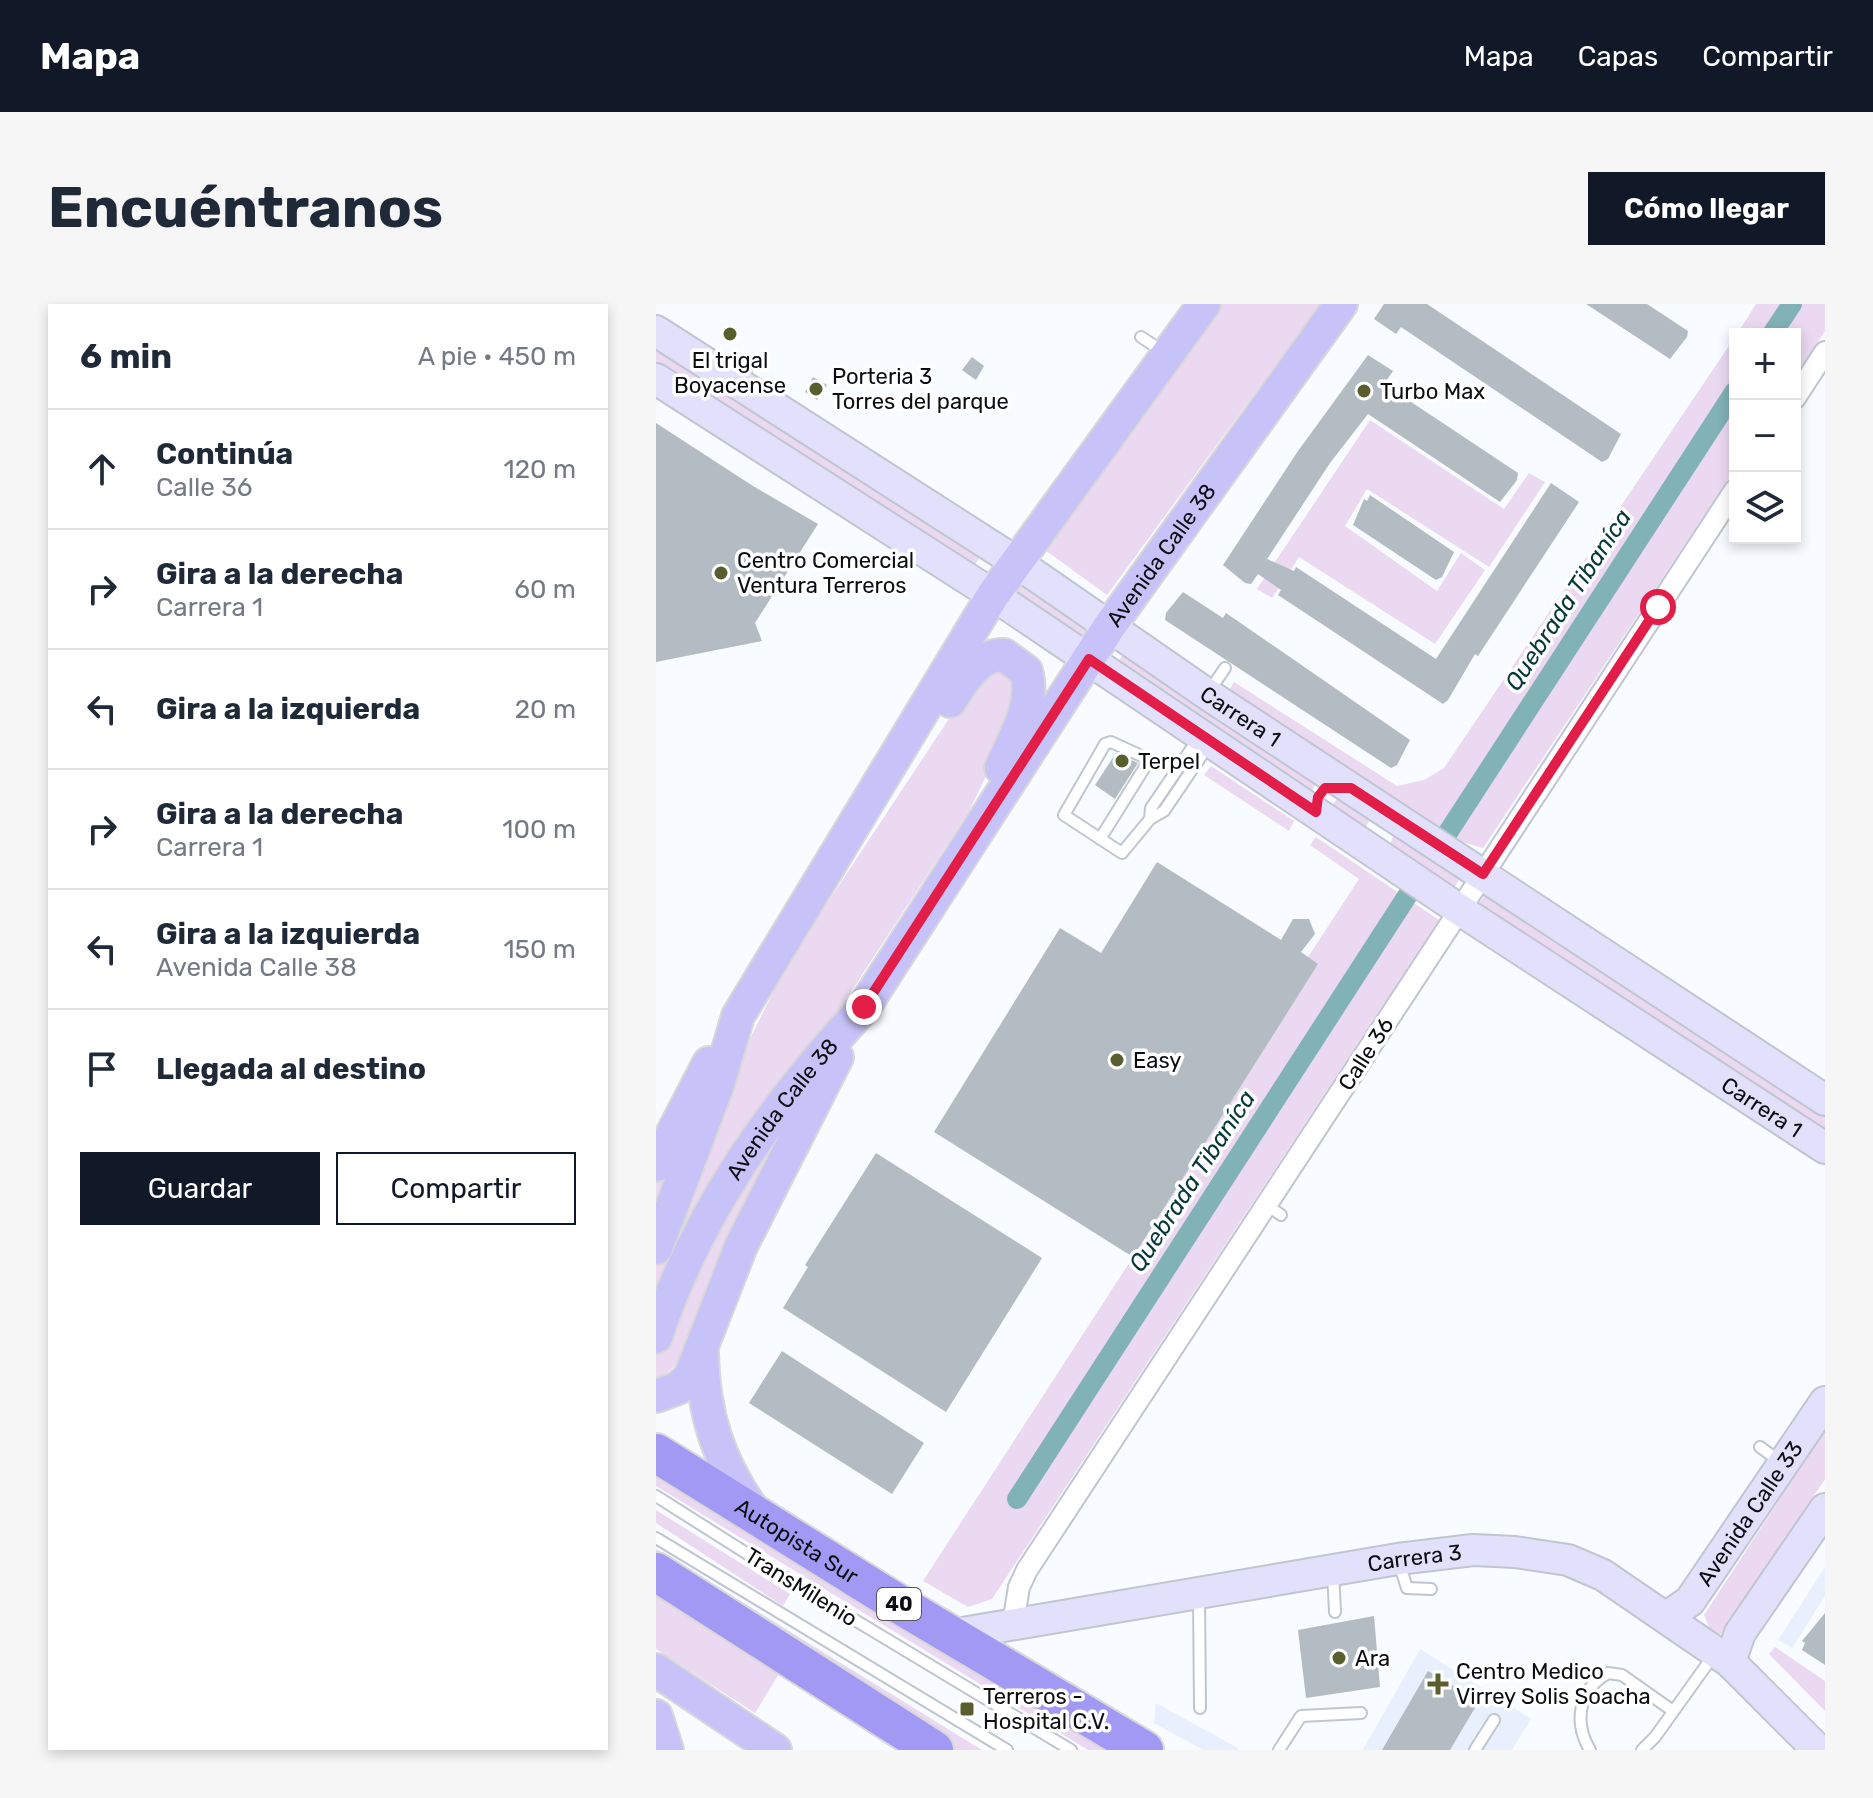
<!DOCTYPE html>
<html lang="es">
<meta charset="utf-8">
<style>
:root{--surface:#fff;--page:#f6f6f7;--text:#1f2937;--muted:#747a83;--line:#e0e1e3;--accent:#111827}
body{margin:0;font-family:Rubik,sans-serif;background:var(--page);color:var(--text)}
.controls{position:absolute;right:24px;top:24px;display:grid;overflow:hidden;border-radius:0px;box-shadow:0 4px 12px #0003}
.controls button{width:72px;height:72px;display:grid;place-items:center;padding:0;border:0;border-bottom:2px solid var(--line);background:var(--surface);color:var(--text);font:40px sans-serif}
.stop{position:absolute;width:24px;height:24px;margin:-18px;border:6px solid #e11d48;border-radius:50%;background:#fff}
.stop.end{background:#e11d48;border-color:#fff;box-shadow:0 2px 8px #0008}
.list{margin:0;padding:0;list-style:none}
h2{display:flex;justify-content:space-between;align-items:center;height:104px;margin:0;padding:0 32px;font-size:34px}
h2 small{font-size:26px;font-weight:400;color:var(--muted)}
.list li{display:grid;grid-template-columns:52px 1fr auto;gap:24px;align-items:center;box-sizing:border-box;height:120px;padding:0 32px;border-top:2px solid var(--line)}
.list b{display:block;font-size:30px;white-space:nowrap}
.list p{margin:0;font-size:26px;white-space:nowrap;color:var(--muted)}
.list em{font-size:26px;font-style:normal;color:var(--muted)}
.actions{display:flex;gap:16px;padding:24px 32px}
.actions a{flex:1;padding:18px 0;border:2px solid var(--accent);border-radius:0px;text-align:center;font-size:28px;color:var(--accent)}
.actions .main{background:var(--accent);color:#fff}
.icon{flex:none;width:44px;height:44px;fill:none;stroke:currentColor;stroke-width:2;stroke-linecap:round;stroke-linejoin:round}
.map{position:relative;flex:none;width:1169px;height:1446px;overflow:hidden;border-radius:0px}
header{display:flex;align-items:center;gap:48px;box-sizing:border-box;height:112px;padding:0 40px;background:var(--accent);color:#fff}
header strong{font-size:38px}
nav{display:flex;gap:44px;margin-inline-start:auto;font-size:28px}
.intro{display:flex;align-items:center;justify-content:space-between;box-sizing:border-box;height:192px;padding:0 48px}
h1{margin:0;font-size:56px}
.button{padding:20px 36px;border-radius:0px;background:var(--accent);color:#fff;font-size:28px;font-weight:700}
main{display:flex;gap:48px;padding:0 48px}
aside{flex:1;background:var(--surface);border-radius:0px;box-shadow:0 4px 12px #0003}
.map>svg:first-child{display:block}
</style>
<header>
<strong>Mapa</strong>
<nav><a>Mapa</a><a>Capas</a><a>Compartir</a></nav>
</header>
<div class="intro"><h1>Encuéntranos</h1><a class="button">Cómo llegar</a></div>
<main>
<aside>
<h2>6 min<small>A pie · 450 m</small></h2>
<ul class="list">
<li><svg class="icon" aria-label="ahead" viewBox="0 0 24 24"><path d="M12 20V5M6 11l6-6 6 6"/></svg><div><b>Continúa</b><p>Calle 36</p></div><em>120 m</em></li>
<li><svg class="icon" aria-label="right" viewBox="0 0 24 24"><path d="M7 20v-9h11M14 6l5 5-5 5"/></svg><div><b>Gira a la derecha</b><p>Carrera 1</p></div><em>60 m</em></li>
<li><svg class="icon" aria-label="left" viewBox="0 0 24 24"><path d="M17 20v-9H6M10 6l-5 5 5 5"/></svg><div><b>Gira a la izquierda</b></div><em>20 m</em></li>
<li><svg class="icon" aria-label="right" viewBox="0 0 24 24"><path d="M7 20v-9h11M14 6l5 5-5 5"/></svg><div><b>Gira a la derecha</b><p>Carrera 1</p></div><em>100 m</em></li>
<li><svg class="icon" aria-label="left" viewBox="0 0 24 24"><path d="M17 20v-9H6M10 6l-5 5 5 5"/></svg><div><b>Gira a la izquierda</b><p>Avenida Calle 38</p></div><em>150 m</em></li>
<li><svg class="icon" aria-label="arrive" viewBox="0 0 24 24"><path d="M6 21V4h12l-3 4 3 4H6"/></svg><div><b>Llegada al destino</b></div></li>
</ul>
<div class="actions"><a class="main">Guardar</a><a>Compartir</a></div>
</aside>
<div class="map">
<svg width="1169" height="1446" viewBox="0 0 1169 1446">
<rect width="100%" height="100%" fill="#f8fbff"/>
<path fill="#e8f0fd" d="M1169 1263V1292L1136 1344 1122 1336Z
M764 1345 875 1415 856 1446H707Z
M500 1399 582 1444 581 1446H547L498 1419Z"/>
<path fill="#ead9f1" d="M563 0H664L451 291 389 246Z
M1100 0H1169V27L1139 73V30H1081Z
M1079 33V165L827 544 789 533 572 389 578 378 741 482 768 476 788 464Z
M0 40 326 250 316 265 0 61Z
M714 116 848 205 873 169 889 178 833 263 711 185 689 222 781 287 805 249 829 266 779 340 643 253 616 294 601 285Z
M369 276 435 322 425 336 359 291Z
M468 349 663 476 654 489 460 361Z
M337 364 363 374 359 412 313 507 179 712 33 1050 0 1078V879L45 793 76 771 131 660 308 392Z
M555 462 638 517 633 527 548 471Z
M682 494 714 513 709 527 675 502Z
M739 526 805 572 797 586 734 541Z
M660 533 783 616 336 1295 312 1303 267 1277 477 953 661 660 652 653 703 575 654 541Z
M831 587 1169 811V832L820 604Z
M1169 1126V1175L1066 1330H1056L1048 1311Z
M0 1164 466 1446H432L0 1182Z
M0 1206 134 1290 127 1302 0 1219Z
M0 1245 326 1446H297L0 1254Z
M0 1283 124 1368 99 1409 0 1345Z
M1119 1343 1169 1377V1407L1113 1350Z"/>
<g fill="none" stroke-linecap="round" stroke-linejoin="round">
<path stroke="#81b2b6" stroke-width="20" d="M1116 30 1136 0
M789 533 1079 87
M361 1195 755 586"/>
</g>
<path fill="#b2bcc2" d="M728 0H771L965 130 952 155 946 158 745 23 740 30 718 15Z
M930 0H991L1032 27 1031 33 1014 55Z
M712 51 737 67 728 80 862 169 861 176 844 198 712 110 674 159 611 255 638 267 640 263 780 355 895 179 923 198 822 352 819 350 792 396 787 400 622 291 625 286 602 270 595 280 589 279 567 261 642 147Z
M316 53 328 62 320 76 306 66Z
M157 73 171 81 161 96 149 88Z
M0 119 97 182 162 220 99 319 106 337 0 358Z
M714 191 798 248 786 273 780 276 697 221 708 195 711 197Z
M527 288 567 314 570 309 754 436 741 461 735 464 509 316 510 309Z
M460 449 482 459 459 495 439 481Z
M501 558 625 636 637 615H653L659 630 645 648 662 660 477 953 278 828 404 624 445 649Z
M220 849 386 954 290 1108 127 1004 152 963 149 961Z
M126 1047 268 1139 236 1190 93 1099Z
M1169 1309V1361L1146 1346 1149 1339 1146 1337Z
M718 1312 724 1383 650 1394 642 1326Z
M772 1367 823 1397 794 1446H726Z"/>
<g fill="none" stroke-linecap="round" stroke-linejoin="round">
<defs>
<path id="lane" d="M485 33 508 48
M83 78 93 61
M552 389 569 364
M494 515 495 504 544 432
M444 535 492 458 490 454 455 438 449 440 408 511 466 549 494 515 508 507 552 442
M611 901 625 911
M1104 1143 1126 1159
M0 1192 139 1280 415 1446
M0 1234 351 1446
M742 1256 751 1284 775 1285
M677 1268 679 1308
M543 1294 544 1404
M623 1446 645 1412 705 1409
M819 1446 838 1416
M934 1446C917 1418 923 1385 952 1369L966 1371 1017 1407
M986 1446 999 1433 1057 1352"/>
<path id="street" d="M1139 94 1169 48
M357 1320 363 1283 371 1266 1079 186"/>
<g id="secondary">
<path id="s1" d="M0 27 360 258 551 390 1169 796"/>
<path id="s2" d="M0 75 337 291 804 606 1169 844"/>
<path id="s3" d="M1011 1313 1034 1297 1169 1098"/>
<path id="s4" d="M295 1331 742 1255 817 1246 859 1248 912 1256 947 1271 1074 1358 1162 1446"/>
<path d="M1074 1358 1084 1329 1169 1205"/>
</g>
<g id="primary">
<path d="M294 397C307 377 322 350 348 351L370 367C380 399 358 435 345 464"/>
<path d="M0 861 53 759"/>
<path d="M0 944 62 780 82 712 337 291 548 0"/>
<path id="s5" d="M0 1033C41 907 119 800 208 703L453 323 685 0"/>
<path d="M46 1049C47 1111 63 1159 99 1209"/>
<path d="M0 1092 22 1084 34 1073 85 942 181 753"/>
<path d="M0 1366 119 1446"/>
<path d="M0 1412 11 1446"/>
</g>
<g id="highway">
<path id="s6" d="M0 1149 236 1296 488 1446"/>
<path d="M0 1268 278 1446"/>
</g>
</defs>
<use href="#lane" stroke="#c0c6cf" stroke-width="14"/>
<use href="#street" stroke="#c0c6cf" stroke-width="24"/>
<use href="#secondary" stroke="#c0c6cf" stroke-width="34"/>
<use href="#primary" stroke="#d8d8d9" stroke-width="36"/>
<use href="#highway" stroke="#d8d8d9" stroke-width="42"/>
<use href="#lane" stroke="#fff" stroke-width="10"/>
<use href="#street" stroke="#fff" stroke-width="20"/>
<use href="#secondary" stroke="#e3e0fc" stroke-width="30"/>
<use href="#primary" stroke="#c7c2f8" stroke-width="32"/>
<use href="#highway" stroke="#a299f4" stroke-width="38"/>
</g>
<g fill="none" stroke-linecap="round" stroke-linejoin="round">
<path stroke="#e11d48" stroke-width="10" d="M208 703 433 355 660 508 662 493 669 484H695L827 570 1002 303"/>
</g>
<g fill="#585e2d" stroke="#fff" stroke-width="3">
<circle cx="74" cy="30" r="8"/>
<circle cx="160" cy="85" r="8"/>
<circle cx="708" cy="87" r="8"/>
<circle cx="65" cy="269" r="8"/>
<circle cx="466" cy="457" r="8"/>
<circle cx="461" cy="756" r="8"/>
<circle cx="683" cy="1354" r="8"/>
<path d="M778 1368h8v8h8v8h-8v8h-8v-8h-8v-8h8z"/>
<rect x="303" y="1397" width="16" height="16" rx="4"/>
</g>
<g text-anchor="middle" dominant-baseline="central" stroke-width="7" stroke-linejoin="round" paint-order="stroke">
<rect fill="#fff" stroke="#545658" stroke-width="2" x="221" y="1284" width="44" height="32" rx="6"/>
<g font-size="20" font-weight="bold" fill="#0b0d10">
<text x="243" y="1300">40</text>
</g>
<g font-size="22" fill="#0b0d10" stroke="#fff" text-anchor="start">
<text x="74" y="56" text-anchor="middle">El trigal<tspan x="74" dy="25">Boyacense</tspan></text>
<text x="176" y="72">Porteria 3<tspan x="176" dy="25">Torres del parque</tspan></text>
<text x="724" y="87">Turbo Max</text>
<text x="81" y="256">Centro Comercial<tspan x="81" dy="25">Ventura Terreros</tspan></text>
<text x="482" y="457">Terpel</text>
<text x="477" y="756">Easy</text>
<text x="699" y="1354">Ara</text>
<text x="800" y="1367">Centro Medico<tspan x="800" dy="25">Virrey Solis Soacha</tspan></text>
<text x="327" y="1392">Terreros -<tspan x="327" dy="25">Hospital C.V.</tspan></text>
</g>
<g font-size="22" fill="#0b0d10" stroke="#fff">
<text stroke="none"><textPath href="#s5" startOffset="934">Avenida Calle 38</textPath></text>
<text stroke="none"><textPath href="#s1" startOffset="700">Carrera 1</textPath></text>
<text transform="translate(710 750) rotate(-57)">Calle 36</text>
<text stroke="none"><textPath href="#s2" startOffset="1324">Carrera 1</textPath></text>
<text stroke="none"><textPath href="#s5" startOffset="262">Avenida Calle 38</textPath></text>
<text stroke="none"><textPath href="#s3" startOffset="134">Avenida Calle 33</textPath></text>
<text stroke="none"><textPath href="#s6" startOffset="166">Autopista Sur</textPath></text>
<text stroke="none"><textPath href="#s4" startOffset="470">Carrera 3</textPath></text>
<text transform="translate(145 1283) rotate(32)">TransMilenio</text>
</g>
<g font-size="24" font-style="italic" fill="#06383b" stroke="#fff">
<text transform="translate(912 296) rotate(-57)">Quebrada Tibaníca</text>
<text transform="translate(536 877) rotate(-57)">Quebrada Tibaníca</text>
</g>
</g>
</svg>
<div class="controls">
<button>+</button>
<button>−</button>
<button><svg class="icon" aria-label="layers" viewBox="0 0 24 24"><path d="M12 4l9 5-9 5-9-5zM3 14l9 5 9-5"/></svg></button>
</div>
<div class="stop" style="left:1002px;top:303px"></div>
<div class="stop end" style="left:208px;top:703px"></div>
</div>
</main>
